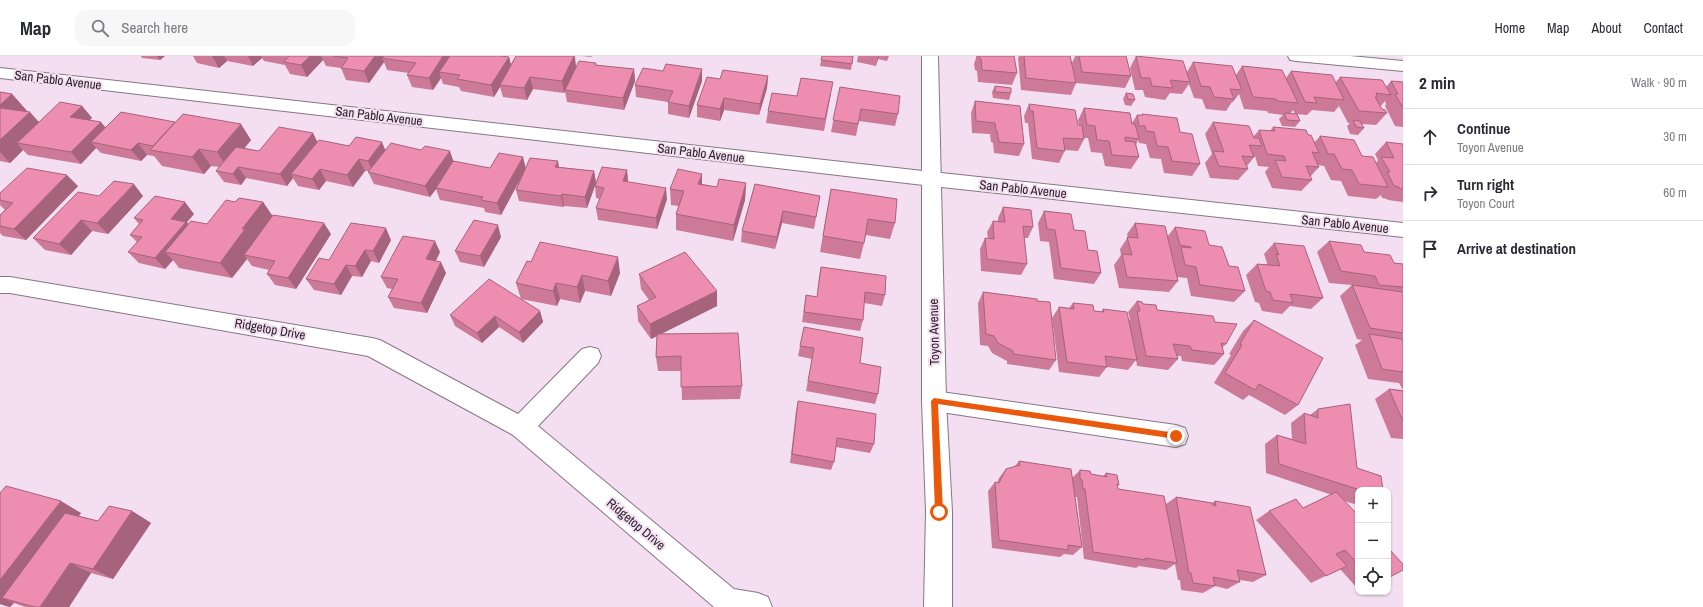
<!DOCTYPE html>
<meta charset="utf-8">
<style>
:root{--surface:#fff;--page:#f7f7f7;--text:#2b2b33;--muted:#7c7c81;--line:#e1e1e2}
body{margin:0;font-family:"Archivo Narrow",sans-serif;background:var(--page);color:var(--text)}
.controls{position:absolute;right:12px;bottom:12px;display:grid;overflow:hidden;border-radius:8px;box-shadow:0 1px 3px #0004}
.controls button{width:36px;height:36px;display:grid;place-items:center;padding:0;border:0;border-bottom:1px solid var(--line);background:var(--surface);color:var(--text);font:20px sans-serif}
.stop{position:absolute;width:12px;height:12px;margin:-9px;border:3px solid #ea580c;border-radius:50%;background:#fff}
.stop.end{background:#ea580c;border-color:#fff;box-shadow:0 1px 4px #0008}
.list{margin:0;padding:0;list-style:none}
h2{display:flex;justify-content:space-between;align-items:center;height:52px;margin:0;padding:0 16px;font-size:17px}
h2 small{font-size:13px;font-weight:400;color:var(--muted)}
.list li{display:grid;grid-template-columns:26px 1fr auto;gap:12px;align-items:center;box-sizing:border-box;height:56px;padding:0 16px;border-top:1px solid var(--line)}
.list b{display:block;font-size:15px;white-space:nowrap}
.list p{margin:0;font-size:13px;white-space:nowrap;color:var(--muted)}
.list em{font-size:13px;font-style:normal;color:var(--muted)}
.icon{flex:none;width:22px;height:22px;fill:none;stroke:currentColor;stroke-width:2;stroke-linecap:round;stroke-linejoin:round}
.map{position:relative;flex:none;width:1403px;height:551px;overflow:hidden}
header{display:flex;align-items:center;gap:24px;box-sizing:border-box;height:56px;padding:0 20px;background:var(--surface);border-bottom:1px solid var(--line)}
header strong{font-size:19px}
nav{display:flex;gap:22px;margin-inline-start:auto;font-size:14px}
.search{width:280px;height:36px;background:var(--page);display:flex;align-items:center;gap:10px;box-sizing:border-box;padding:0 14px;border-radius:12px;color:var(--muted);font-size:15px}
main{display:flex}
aside{flex:1;background:var(--surface)}
.map>svg:first-child{display:block}
</style>
<header>
<strong>Map</strong>
<div class="search"><svg class="icon" aria-label="search" viewBox="0 0 24 24"><circle cx="10" cy="10" r="6"/><path d="M15 15l6 6"/></svg>Search here</div>
<nav><a>Home</a><a>Map</a><a>About</a><a>Contact</a></nav>
</header>
<main>
<div class="map">
<svg width="1403" height="551" viewBox="0 0 1403 551">
<rect width="100%" height="100%" fill="#f3dff1"/>
<g fill="none" stroke-linecap="round" stroke-linejoin="round">
<defs>
<path id="street" d="M1288 0H1350L1403 5V15L1296 5 1290 4Z
M0 12 932 116 1403 167V181L932 130 0 22Z
M0 221H10L372 282 380 284 518 358 582 293 590 291 598 293 601 300 598 307 538 370 734 533 758 537 768 541 772 551H714L513 379 368 300 10 237H0Z
M934 335 1176 369 1185 372 1188 380 1185 388 1176 391 934 355 926 352 922 345 926 338Z"/>
<path id="secondary" d="M922 0H938L946 345 952 456V551H924L926 456 922 345Z"/>
</defs>
<use href="#street" stroke="#877686" stroke-width="2"/>
<use href="#secondary" stroke="#877686" stroke-width="2"/>
<use href="#street" fill="#fff" fill-rule="evenodd"/>
<use href="#secondary" fill="#fff" fill-rule="evenodd"/>
</g>
<path fill="#cc7a98" fill-rule="evenodd" d="M141 0H165L160 4 142 2Z
M193 0H500L509 1 511 9 516 0H575L576 10 596 9 634 13 635 25 624 54 567 46 565 36 564 37 533 33 527 44 503 41 500 31 494 41 461 35 459 31 443 28 441 22 433 34 412 31 407 19 409 17 387 14 384 6 369 27 346 24 341 12 326 10 323 4 307 21 290 18 285 9 264 5 262 2 253 10 227 5 219 12 197 7Z
M582 0H592L591 1Z
M822 0H853L851 14 820 10Z
M858 0H889L887 5 878 3 876 10 857 6Z
M976 0H1014L1017 17 1012 29 978 26 977 15 975 14 974 8 976 2Z
M1019 0H1070L1075 20 1072 7 1075 0H1126L1131 20 1125 32 1076 27 1071 39 1021 34 1018 2Z
M1136 0 1187 16 1193 6 1236 19 1242 10 1286 22 1291 15 1335 27 1340 21 1386 31 1391 25 1403 26V71L1395 70 1385 50 1386 48 1385 45 1380 51 1382 53 1387 57 1376 69 1362 68 1364 72 1358 79 1350 78 1347 70 1350 67H1348L1339 50 1334 56 1312 54 1307 59 1297 58 1300 65 1295 71 1282 70 1279 63 1283 59 1268 57 1267 55 1244 53 1239 38 1233 46H1232L1226 55 1206 53 1202 43 1194 42 1189 28 1182 38 1170 37 1165 44 1145 41 1143 34H1135L1130 12ZM1293 54 1295 58H1290Z
M663 15 702 25 689 62 668 58V46L636 41 635 29Z
M768 20 767 32 759 59 724 54 720 65 697 61V49L720 23Z
M995 30 1011 37 1009 44 993 42 992 36Z
M840 31 898 58 895 70 859 65 856 80 831 76Z
M0 36 12 38 27 55 26 56 39 66 82 50 92 62 89 64 105 72 251 84 244 92 259 95 317 86 386 94 490 112H525L559 111 594 115 596 127 587 152 564 150 563 151 519 145 516 134 522 119 501 159 485 156 484 152 440 144 436 133 430 141 374 128 368 116 369 115H365L353 131 326 125 319 134 298 130 293 122 287 130 246 122 241 129 224 126 216 115 219 111 211 110 204 118 162 110 154 100 147 99 141 105 101 97 96 92 81 108 28 99 23 94 10 107 0 105Z
M1126 37 1135 44 1131 50 1125 49 1123 43Z
M831 38 824 75 766 67 768 55Z
M975 45 1024 88 1019 100 994 97 993 87 991 86 990 78 972 77 971 57Z
M1029 48 1078 69H1079L1078 64 1084 52 1132 67 1137 59H1142V58L1180 76 1200 108 1192 120 1164 117 1161 103 1150 102 1146 88 1139 87 1138 84 1136 89 1139 101 1131 113 1105 110 1102 97 1091 96 1088 82H1084V83L1078 95 1065 94 1059 107 1032 103 1028 67H1025L1024 60Z
M1213 66 1254 80 1259 74 1270 75 1273 71 1308 79 1315 86 1320 80 1376 107 1378 104 1375 98 1386 86 1403 88V146L1388 144 1387 143 1382 142 1381 139 1376 143 1348 140 1341 125 1331 124 1324 110 1318 109 1319 111 1310 121 1312 124 1301 135 1272 132 1265 116 1269 111 1258 110 1255 100 1247 110 1248 113 1238 124 1210 122 1205 107 1212 98 1205 78Z
M627 114 628 126 667 143 657 173 598 164 596 152 600 143 596 142 595 130Z
M746 127 745 144 733 185 676 174V158L679 150 671 149 670 133 702 128 717 131Z
M755 128 820 140 814 173 782 167 775 193 741 186 742 175Z
M78 130 26 184 3 180 0 177V159L5 154 0 149V137Z
M831 133 895 167 890 183 866 179 860 203 820 196Z
M99 140H143L108 178 92 175 71 199 45 194 33 182Z
M235 146H263L272 160 331 178 296 233 275 229 267 218 269 214 252 210 247 203 232 222 179 212 173 204 165 213 139 207 128 196 137 186 130 179 139 168 134 162 194 158 187 166 188 168H207Z
M1003 151 1033 171 1028 182H1024L1027 208 1021 219 981 215 980 193 985 182H988L987 176 993 165 998 166V162Z
M1044 155 1074 174 1088 194 1101 217 1094 228 1054 223 1049 186 1040 185 1038 167Z
M1135 167 1167 181 1175 171 1209 189 1229 210 1245 235 1234 246 1191 240 1187 222 1177 221 1178 225 1169 236 1119 232 1114 209 1121 199 1120 193 1128 181 1127 178Z
M501 181 484 211 460 206 455 195Z
M391 184 379 207 371 205 362 221 352 220 341 239 314 234 306 223 329 204Z
M1329 185 1364 196 1394 207 1403 208V383L1391 382 1375 343 1389 333 1403 334 1399 327 1368 323 1355 289 1362 284 1357 283 1340 240 1352 229 1329 227 1317 196Z
M1274 187 1323 242 1311 253 1290 250 1282 258 1262 255 1259 247 1255 246 1246 219 1257 208 1266 209 1267 207 1264 198Z
M440 196 436 205 446 217 427 257 394 252 388 241 392 233 387 232 381 221Z
M527 205 620 217 611 240 585 235 580 247 560 243 557 250 521 243 516 227Z
M821 211 885 239 882 250 864 247 863 264 860 275 802 266 806 239 817 241 819 222Z
M639 218 717 235V250L661 278 742 330 740 343 682 344 681 315H658L656 301 657 280 651 283 638 265 637 250 649 244 641 233Z
M983 236 1037 245 1056 304 1049 314 1007 308V305L992 297 988 290 980 289 978 247Z
M1137 245 1157 254 1215 266 1226 288 1222 292 1224 298 1214 309 1182 305 1181 300H1177L1178 303 1168 314 1137 310 1136 304 1128 314 1107 311 1099 321 1059 316 1052 262 1059 251 1069 252 1073 247 1094 255 1101 256 1103 253 1129 265 1130 263 1128 256Z
M540 255 543 266 523 287 499 271 482 287 455 270 450 259Z
M1254 264 1298 349 1285 359 1249 339 1243 344 1214 327 1231 299 1229 298 1243 275Z
M804 271 878 338 875 348 806 335 812 303 798 300Z
M798 345 874 388 870 397 836 391 834 406 831 414 790 407 796 355Z
M1318 353 1358 434V449L1344 445 1358 459V533L1340 513 1311 527 1256 464 1269 455 1303 452 1332 439 1266 417 1265 388 1277 379 1292 383 1291 367 1304 357 1310 359Z
M1019 405 1073 421 1080 414 1091 418 1103 420 1106 417 1119 429 1117 430 1118 433 1166 448 1176 441 1212 447 1215 445 1266 519 1253 526 1240 524V526L1227 533 1215 530 1203 537 1181 534 1180 524H1178L1175 508 1166 514 1139 510 1136 512 1084 503 1077 441H1075L1082 491 1073 499 1064 498 1060 501 992 492 988 435 995 426 997 427 999 422 1006 413 1015 410Z
M0 437 81 457 79 460 98 465 132 455 151 467 113 523 91 517 69 551H25L14 547 10 551H9L0 548Z"/>
<path fill="#a6637c" d="M157 0H165L160 4Z
M212 0H224L227 5 219 12Z
M248 0H261L262 2 253 10Z
M310 0H321L323 4 307 21 301 9Z
M375 0H389L382 2 384 6 369 27 364 15Z
M443 0H451L439 16 441 22 433 34 429 22Z
M574 0 576 11 565 34 564 37 562 25Z
M878 0H879L876 10Z
M509 1 512 13 500 29V31L494 41 491 29Z
M634 13 635 25 624 54 623 42Z
M702 13V25L689 62V50Z
M768 20 767 32 759 59 760 48Z
M530 21 533 33 527 44 524 32Z
M12 38 27 55 13 68 0 54V49Z
M724 42V54L720 65V53Z
M82 50 92 62 80 73 70 61Z
M30 56 45 73 17 87 23 94 10 107 0 96V84Z
M101 66 111 78 91 86 96 92 81 108 71 96Z
M241 68 251 84 228 113 217 96Z
M313 77 319 89 291 118 293 122 287 130 280 118Z
M382 86 387 98 373 116 368 105Z
M138 87 147 99 141 105 131 94Z
M199 93 211 110 204 118 192 101Z
M450 95 454 107 436 132V133L430 141 425 130Z
M523 101 526 113 501 159 497 147Z
M359 103 365 115 353 131 347 119Z
M558 105 560 117 555 111Z
M238 111 246 122 241 129 233 118Z
M320 113 326 125 319 134 312 123Z
M627 114 628 126 623 125Z
M594 115 596 127 587 152 585 141Z
M702 118V134L698 128Z
M67 119 78 130 26 184 14 173Z
M746 127 745 144 733 185 734 169Z
M134 128 143 140 108 178 97 167Z
M666 132 667 143 657 173 656 162Z
M562 138 564 150 563 151 561 140Z
M185 146 194 158 187 166 195 177 165 196 173 204 165 213 155 202 171 163Z
M263 146 274 162 244 199 247 203 232 222 220 207 242 173Z
M783 155 782 167 775 193 777 181Z
M81 164 92 175 71 199 59 188Z
M324 167 331 178 296 233 288 222Z
M498 169 501 181 484 211 480 200Z
M386 172 391 184 379 207 373 195Z
M435 185 440 196 431 214 426 203Z
M365 194 371 205 362 221 355 210Z
M618 201 620 217 611 240 608 225Z
M441 206 446 217 427 257 421 247Z
M346 209 352 220 341 239 334 228Z
M582 219 585 235 580 247 577 231Z
M556 227 560 243 557 250 553 235Z
M717 235V250L651 283 650 268Z
M540 255 543 266 523 287 519 276Z
M495 260 499 271 482 287 477 277Z
M61 445 81 457 14 546 2 542 14 547 10 551 0 548V524Z
M132 455 151 467 113 523 93 513Z
M70 507 91 517 69 551H40Z"/>
<path fill="#ed8eb1" stroke="#a6637c" d="M289 0H310L301 9 284 6Z
M333 0H375L364 15 341 12 348 2Z
M384 0H443L429 22 407 19 416 7 382 2Z
M450 0H500L509 1 491 29 457 23 460 19 439 16Z
M516 0H574L562 25 530 21 524 32 500 29Z
M822 0H853L852 8 821 4Z
M979 0H1014L1017 17 982 14 981 3 979 2Z
M1024 0H1070L1076 27 1026 22Z
M1079 0H1126L1131 20 1082 16Z
M1136 0 1183 5 1190 26 1170 24 1173 32 1152 30 1150 22H1141Z
M579 5 596 7 595 9 634 13 623 42 565 34Z
M1193 6 1232 10 1242 34 1230 33 1234 43 1214 41 1210 31 1201 30Z
M666 8 702 13 689 50 668 46 673 35 635 29 643 12 663 15Z
M1242 10 1282 14 1298 47 1277 45 1276 43 1253 41Z
M723 14 768 20 760 48 724 42 720 53 697 49 707 21 720 23Z
M1291 15 1332 19 1344 44 1314 41 1317 47 1305 46Z
M1340 21 1382 24 1391 39 1376 37 1377 41H1375L1382 53 1385 54 1387 57 1359 55Z
M801 22 833 26 825 63 768 55 772 37 797 40Z
M1391 25 1403 26V52L1395 38H1398Z
M995 30 1011 32V37L995 36Z
M840 31 900 40 898 58 861 53 858 68 833 64Z
M0 36 12 38 0 49Z
M1126 37 1133 38 1135 44 1128 43Z
M975 45 1020 50 1024 88 999 86 997 75H996L995 67 976 65Z
M60 46 82 50 70 61 101 66 71 96 17 87Z
M1029 48 1075 54 1078 69H1082L1084 83 1063 82 1065 95 1037 92 1033 55H1030Z
M0 52 30 56 0 84Z
M1084 52 1130 57 1132 68H1135L1139 83 1125 81V85L1135 86 1139 101 1112 99 1109 85 1097 84 1095 70 1087 69Z
M121 56 175 66 153 90 138 87 131 94 91 86Z
M1284 57 1297 58 1300 65 1287 64Z
M183 58 241 68 217 96 199 93 192 101 150 94Z
M1142 58 1177 62 1180 76 1192 78 1200 108 1172 105 1168 91 1157 90 1154 76 1146 75 1145 70H1139L1137 59H1143Z
M1353 64 1360 65 1364 72 1356 71Z
M1213 66 1249 70 1254 82H1259L1262 90 1249 89 1254 101 1242 100 1248 113 1219 110 1213 95 1224 96Z
M279 71 313 77 280 118 238 111 233 118 216 115 236 91 259 95Z
M1273 71 1306 74 1308 79H1311L1319 97 1312 96 1319 111 1306 110 1312 124 1282 121 1275 104 1286 105 1284 100 1267 98 1259 74 1275 75Z
M1320 80 1354 84 1362 100 1373 101 1388 131 1359 128 1352 114 1342 113 1334 98H1328Z
M356 81 382 86 368 105 359 103 347 119 320 113 312 123 291 118 319 84 349 90Z
M1386 86 1403 88V133H1400L1399 131 1394 130 1387 116H1390L1381 101 1394 102Z
M391 87 421 94 425 90 450 95 425 130 368 116Z
M499 97 523 101 497 147 481 144 483 141 436 132 453 105 490 112Z
M530 102 558 105 555 111 594 115 585 141 562 138 561 140 516 134Z
M602 111 627 114 623 125 666 132 656 162 596 152 604 132 595 130Z
M27 112 67 119 14 173 0 170V159L13 147 0 144V137Z
M678 113 702 118 698 128 717 131 719 123 746 127 734 169 676 158 684 135 670 133Z
M114 125 134 128 97 167 81 164 59 188 33 182 78 136 99 140Z
M755 128 820 140 816 161 783 155 777 181 742 175Z
M831 133 897 143 895 167 868 163 864 187 823 180Z
M155 140 185 146 171 163 186 166 155 202 128 196 142 181 130 179 143 164 134 162Z
M239 142 263 146 242 173H245L220 207 165 196 191 165 207 168 226 144 235 146Z
M1003 151 1031 154 1033 171 1023 170 1027 208 987 203 985 182 994 183 993 165 1005 166Z
M1044 155 1071 158 1074 174 1085 175 1088 194 1097 195 1101 217 1061 212 1055 174 1047 173Z
M273 159 324 167 288 222 267 218 275 205 244 199Z
M474 164 498 169 480 200 455 195Z
M351 167 386 172 373 195 365 194 355 210 346 209 334 228 306 223 319 202 329 204Z
M1135 167 1165 170 1178 225 1127 221 1122 198 1132 199 1127 181 1138 182Z
M1175 171 1205 175 1209 189 1222 191 1229 210 1238 211 1245 235 1200 229 1196 211 1185 209 1181 191 1191 192V191L1180 189Z
M403 180 435 185 426 203 441 206 421 247 388 241 398 223 381 221Z
M1329 185 1361 189 1364 196 1390 199 1394 207 1403 208V231L1379 229 1375 220 1341 215Z
M540 186 618 201 608 225 582 219 577 231 556 227 553 235 516 227 527 205 531 206Z
M1274 187 1304 190 1323 242 1290 238 1293 247 1273 244 1270 236 1266 235 1257 208 1280 210 1276 198 1279 199Z
M685 196 717 235 650 268 637 250 656 241 639 218Z
M821 211 886 220 885 239 865 236 863 264 804 256 806 239 817 241Z
M489 223 540 255 519 276 495 260 477 277 450 259Z
M1352 229 1403 236V277L1370 272Z
M983 236 1037 243V245L1050 246 1056 304 1013 298V295L998 287 994 280 986 278Z
M1137 245 1142 246 1143 248 1156 249 1157 254 1213 260 1215 266 1237 268 1226 288 1221 287 1224 298 1192 294 1190 290 1173 288 1178 303 1146 300 1137 255H1140Z
M1073 247 1093 249 1094 255 1104 256 1103 253 1127 256 1137 304 1105 300 1107 311 1067 306 1059 251 1074 253Z
M1254 264 1323 302 1298 349 1259 328 1255 334 1225 317 1242 289 1240 288Z
M804 271 863 282 860 307 881 311 878 338 808 325 814 292 800 290Z
M738 277 742 330 681 331V300L656 301 657 278Z
M1369 278 1402 283 1403 285V316L1382 313Z
M1389 333 1403 335V365Z
M798 345 876 358 874 388 837 382 834 406 792 398Z
M1350 348 1357 412 1381 420 1383 434H1358V436H1357V433L1279 408 1277 379 1306 388 1304 357 1318 362V353Z
M1019 405 1071 413 1082 491 1068 489V494L999 484 995 426 999 427 1006 413 1020 409Z
M1080 414 1090 415 1091 418 1107 421 1106 417 1117 419 1119 429 1117 428 1118 433 1164 440 1177 507 1145 502 1146 504 1093 496 1085 433H1083L1082 424 1080 423Z
M6 430 61 445 0 524V437Z
M1336 436 1358 459V508L1345 494 1336 498 1347 510 1326 520 1269 455 1296 443 1303 452Z
M1176 441 1212 447 1213 449 1216 450 1215 445 1250 451 1266 519 1237 514 1240 526 1213 521 1215 530 1193 527 1191 517H1189Z
M109 450 132 455 93 513 70 507 40 551H35L2 542 65 457 98 465Z
M1388 492 1403 508V514L1388 522Z"/>
<path fill="#ea580c" d="M934 342 1176 377 1179 380 1176 383 938 348 943 456 939 459 935 456 931 345Z"/>
<g text-anchor="middle" dominant-baseline="central" stroke-width="4" stroke-linejoin="round" paint-order="stroke">
<g font-size="13" fill="#2b232a" stroke="#f3dff1">
<text transform="translate(58 24) rotate(7)">San Pablo Avenue</text>
<text transform="translate(379 60) rotate(7)">San Pablo Avenue</text>
<text transform="translate(701 97) rotate(7)">San Pablo Avenue</text>
<text transform="translate(1023 133) rotate(6)">San Pablo Avenue</text>
<text transform="translate(1345 168) rotate(6)">San Pablo Avenue</text>
<text transform="translate(270 273) rotate(10)">Ridgetop Drive</text>
<text transform="translate(934 276) rotate(-91)">Toyon Avenue</text>
<text transform="translate(636 468) rotate(40)">Ridgetop Drive</text>
</g>
</g>
</svg>
<div class="controls">
<button>+</button>
<button>−</button>
<button><svg class="icon" aria-label="locate" viewBox="0 0 24 24"><circle cx="12" cy="12" r="6"/><path d="M12 2v4M12 18v4M2 12h4M18 12h4"/></svg></button>
</div>
<div class="stop" style="left:939px;top:456px"></div>
<div class="stop end" style="left:1176px;top:380px"></div>
</div>
<aside>
<h2>2 min<small>Walk · 90 m</small></h2>
<ul class="list">
<li><svg class="icon" aria-label="ahead" viewBox="0 0 24 24"><path d="M12 20V5M6 11l6-6 6 6"/></svg><div><b>Continue</b><p>Toyon Avenue</p></div><em>30 m</em></li>
<li><svg class="icon" aria-label="right" viewBox="0 0 24 24"><path d="M7 20v-9h11M14 6l5 5-5 5"/></svg><div><b>Turn right</b><p>Toyon Court</p></div><em>60 m</em></li>
<li><svg class="icon" aria-label="arrive" viewBox="0 0 24 24"><path d="M6 21V4h12l-3 4 3 4H6"/></svg><div><b>Arrive at destination</b></div></li>
</ul>
</aside>
</main>
